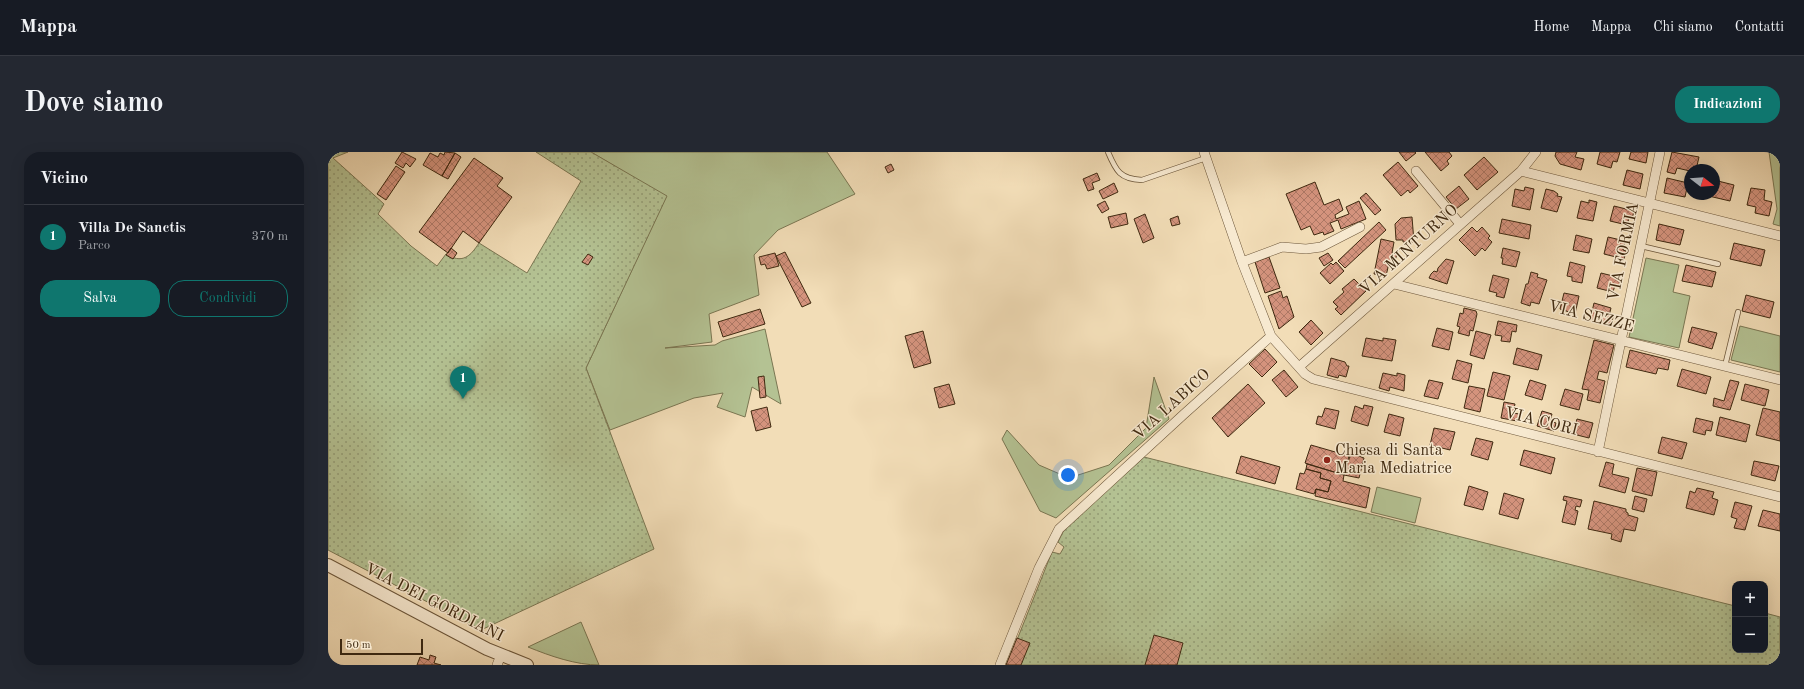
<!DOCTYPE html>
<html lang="it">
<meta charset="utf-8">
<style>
:root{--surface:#171b24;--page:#242831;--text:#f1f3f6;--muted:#9ea1a6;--line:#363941;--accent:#0f766e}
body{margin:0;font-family:"Old Standard TT",serif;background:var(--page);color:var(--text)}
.controls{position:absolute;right:12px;bottom:12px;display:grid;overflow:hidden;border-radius:8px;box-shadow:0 4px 16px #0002}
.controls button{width:36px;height:36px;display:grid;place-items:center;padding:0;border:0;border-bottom:1px solid var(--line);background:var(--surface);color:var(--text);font:20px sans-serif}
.compass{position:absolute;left:1356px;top:12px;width:36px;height:36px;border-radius:50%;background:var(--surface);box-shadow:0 4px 16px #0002;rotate:107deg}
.scale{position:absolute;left:12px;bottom:10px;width:83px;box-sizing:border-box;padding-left:4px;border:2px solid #3f2910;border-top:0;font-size:11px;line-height:14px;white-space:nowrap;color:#3f2910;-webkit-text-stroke:3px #f7e9d0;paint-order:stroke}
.you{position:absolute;left:740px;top:323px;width:14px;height:14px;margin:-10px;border:3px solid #fff;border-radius:50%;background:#1a73e8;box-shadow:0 0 0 6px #1a73e833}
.badge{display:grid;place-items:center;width:26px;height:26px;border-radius:50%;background:var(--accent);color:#fff;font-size:13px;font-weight:700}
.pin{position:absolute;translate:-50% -33px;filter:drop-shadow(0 1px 2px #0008)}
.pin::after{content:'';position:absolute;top:21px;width:14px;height:12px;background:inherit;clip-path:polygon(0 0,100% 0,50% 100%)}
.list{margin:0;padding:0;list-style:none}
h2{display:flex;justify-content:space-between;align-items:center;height:52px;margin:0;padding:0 16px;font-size:17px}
h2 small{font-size:13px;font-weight:400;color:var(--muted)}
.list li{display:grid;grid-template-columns:26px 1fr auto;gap:12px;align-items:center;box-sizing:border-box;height:64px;padding:0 16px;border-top:1px solid var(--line)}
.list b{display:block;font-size:15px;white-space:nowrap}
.list p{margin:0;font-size:13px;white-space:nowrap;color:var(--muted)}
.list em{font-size:13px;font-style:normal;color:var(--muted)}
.actions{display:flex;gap:8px;padding:12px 16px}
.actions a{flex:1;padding:9px 0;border:1px solid var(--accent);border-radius:16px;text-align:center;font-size:14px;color:var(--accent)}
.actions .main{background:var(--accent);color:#fff}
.map{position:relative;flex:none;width:1452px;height:513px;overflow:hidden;border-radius:16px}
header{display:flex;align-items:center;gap:24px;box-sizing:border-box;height:56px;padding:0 20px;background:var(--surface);border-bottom:1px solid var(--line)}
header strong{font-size:19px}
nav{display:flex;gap:22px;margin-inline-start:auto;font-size:14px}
.intro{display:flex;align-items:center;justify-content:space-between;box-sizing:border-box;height:96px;padding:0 24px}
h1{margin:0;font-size:28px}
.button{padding:10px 18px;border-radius:16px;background:var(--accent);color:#fff;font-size:14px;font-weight:700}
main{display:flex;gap:24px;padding:0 24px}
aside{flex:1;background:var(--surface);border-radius:16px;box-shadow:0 4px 16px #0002}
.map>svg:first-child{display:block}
</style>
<header>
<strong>Mappa</strong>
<nav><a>Home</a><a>Mappa</a><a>Chi siamo</a><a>Contatti</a></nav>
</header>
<div class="intro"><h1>Dove siamo</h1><a class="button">Indicazioni</a></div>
<main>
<aside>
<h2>Vicino<small></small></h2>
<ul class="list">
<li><span class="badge">1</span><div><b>Villa De Sanctis</b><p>Parco</p></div><em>370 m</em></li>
</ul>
<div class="actions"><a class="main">Salva</a><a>Condividi</a></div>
</aside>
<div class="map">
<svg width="1452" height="513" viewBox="0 0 1452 513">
<defs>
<pattern id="park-dots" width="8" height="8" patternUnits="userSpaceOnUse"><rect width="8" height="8" fill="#b4c293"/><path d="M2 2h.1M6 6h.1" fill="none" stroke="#949e77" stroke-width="1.8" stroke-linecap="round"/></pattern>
<pattern id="building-cross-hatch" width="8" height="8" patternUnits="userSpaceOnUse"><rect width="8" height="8" fill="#d4937d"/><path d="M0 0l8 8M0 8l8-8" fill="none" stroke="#ad7865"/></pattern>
</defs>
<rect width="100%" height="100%" fill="#f2ddb7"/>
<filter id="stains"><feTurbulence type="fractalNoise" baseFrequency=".005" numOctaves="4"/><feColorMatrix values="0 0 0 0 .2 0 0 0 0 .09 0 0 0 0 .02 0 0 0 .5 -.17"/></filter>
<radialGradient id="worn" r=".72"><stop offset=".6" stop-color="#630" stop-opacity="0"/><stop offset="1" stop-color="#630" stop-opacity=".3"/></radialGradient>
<path fill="#b4c293" stroke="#7a7652" d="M263 0H499L527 42 450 78 426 103 431 143 381 162 384 190 337 196 387 193 394 189 437 177 453 252 424 235 417 265 389 255 395 241 366 246 282 278 258 216 338 45Z
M1441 0H1452V74L1445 72 1449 57Z
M1318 106 1351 113 1345 140 1362 144 1351 196 1301 185Z
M1412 174 1452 184V220L1403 208Z
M826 225 841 267 728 366 712 359 674 287 679 278 711 313 741 326 781 313 818 276Z
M1049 335 1093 346 1087 371 1043 360Z
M253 470 271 513C248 513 222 504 200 495Z"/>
<path fill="url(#park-dots)" stroke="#7a7652" d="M0 0H20L5 6 56 52 50 62 83 94 109 114 118 102C134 112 142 105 151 91L199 121 253 29 208 0H263L339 44 258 216 326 397 153 478 0 398Z
M816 305 1407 454V498H1437V461L1452 465V513H679L724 400 732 402 736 395 730 390 737 376Z"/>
<path fill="url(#building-cross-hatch)" stroke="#3f2910" d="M74 0 88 7 82 15 78 11 75 16 67 11Z
M117 0 127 1 114 24 95 13 102 1 110 5 112 1 116 3Z
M1071 0H1087L1088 1 1078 9Z
M1097 0H1121L1124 4 1119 9 1121 12 1113 19Z
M1228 0H1249L1247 5 1256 7 1253 18 1232 12 1227 4Z
M1272 0H1292L1289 10 1285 9 1283 16 1269 12Z
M1303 0H1320L1318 11 1301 7Z
M1344 0 1371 5 1368 18 1362 19 1349 16 1347 22 1339 20Z
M127 1 133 5 120 27 114 24Z
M1156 5 1170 20 1149 38 1136 23Z
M146 6 175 26 169 34 184 45 151 91 135 79 120 101 91 80Z
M1070 10 1090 34 1082 41 1080 38 1073 44 1055 23Z
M563 12 566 18 560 21 557 15Z
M68 14 77 20 58 48 49 42Z
M1299 18 1315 22 1312 37 1295 33Z
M769 21 772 28 764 31 766 37 760 39 755 27Z
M1339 26 1360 31 1357 45 1336 41Z
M1386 28 1406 33 1402 49 1372 42H1386Z
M987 30 996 53 1011 47 1015 58 1007 63 1008 67 1021 62 1018 55 1031 49 1038 67 1013 77 1010 68 1002 71 1006 79 996 83 995 80 986 83 982 74 973 78 958 42Z
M786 31 790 40 775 47 771 39Z
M1131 34 1141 47 1128 57 1118 45Z
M1197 35 1206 37 1202 58 1184 54 1187 37 1196 39Z
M1423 36 1437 38 1436 48 1444 50 1441 64 1427 61 1428 55 1419 53Z
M1218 37 1226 39 1230 42 1229 44 1234 45 1229 60 1213 56Z
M1038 41 1053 58 1047 63 1032 46Z
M1261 48 1269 50 1265 69 1249 66 1253 49 1261 51Z
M777 49 781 57 774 61 769 53Z
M1286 54 1306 59 1304 67 1301 66 1299 73 1282 69Z
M798 61 800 72 783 76 780 65Z
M817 62 826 86 815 91 806 67Z
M850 64 852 72 844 74 842 67Z
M1084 65 1086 90H1075V88H1068L1067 72 1073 66Z
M1174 67 1203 73 1201 87 1171 81Z
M1051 70 1058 78 1017 116 1010 109Z
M1331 72 1356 78 1352 93 1328 88Z
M1144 75 1149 80 1154 75 1162 84 1160 86 1164 90 1157 99 1154 96 1147 104 1131 88Z
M1248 83 1264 87 1261 101 1245 98Z
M1280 85 1297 89 1295 98 1298 99 1296 107 1276 102Z
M1053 87 1066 90 1064 101 1069 102 1066 112 1061 111 1058 124 1046 122Z
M1406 91 1437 98 1433 114 1402 107Z
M123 96 129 101 125 107 118 103Z
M1175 96 1192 100 1188 115 1174 112 1175 106H1173Z
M457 100 483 151 474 155 448 104Z
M447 101 451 114 439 117 437 112 433 113 431 105Z
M1000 101 1005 108 996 114 991 106Z
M260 102 265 105 260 113 254 110Z
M941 105 952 136 937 141 927 110Z
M1118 107 1126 109 1119 132 1101 126 1103 122 1106 119 1109 120 1110 116Z
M1008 110 1016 119 1002 132 992 121 1003 111 1005 113Z
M1242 110 1257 114 1254 131 1244 129V125L1239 124Z
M1358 113 1388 120 1384 135 1354 129Z
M1203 120 1210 122 1209 125 1219 128 1211 152 1203 150 1202 154 1193 151 1198 132H1200Z
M1273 121 1293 126 1291 134 1287 133 1285 140 1269 136Z
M1165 123 1181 127 1176 146 1168 144 1169 141 1161 139Z
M1026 127 1038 139 1013 163 1007 157 1010 155 1005 150 1016 140 1014 137Z
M953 139 955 146 959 144 966 165 951 177 940 144Z
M1236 141 1251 144 1247 162 1232 157Z
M1418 143 1446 150 1442 166 1414 159Z
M1266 151 1283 156 1281 164 1285 165 1283 173 1262 168Z
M1136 156 1148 159 1149 162 1145 179 1142 178 1141 184 1130 181 1132 175 1129 174 1132 161 1135 162Z
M432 157 437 172 395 185 390 170Z
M983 168 995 181 983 193 971 180Z
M1170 169 1189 173 1188 180 1184 179 1182 190 1173 189 1174 184 1167 183Z
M1364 175 1389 181 1384 197 1360 190Z
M1109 176 1125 180 1121 198 1104 194Z
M595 179 603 211 586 216 577 184Z
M1148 179 1163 183 1156 207 1142 203Z
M1038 186 1055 189V186L1068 188 1064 209 1034 204Z
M1266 188 1286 193 1279 221 1271 219 1269 227 1277 229 1272 251 1259 248 1261 238 1254 237Z
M1189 196 1214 203 1210 218 1185 212Z
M937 197 949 210 934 225 921 212Z
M1302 198 1342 208 1340 218 1330 216 1328 222 1298 215Z
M1003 206 1017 210 1019 214H1021L1018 225 1011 223 1010 226 999 223Z
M1129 208 1144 212 1140 231 1124 227Z
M1354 217 1383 225 1378 242 1349 234Z
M956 218 970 235 958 245 944 228Z
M1165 220 1182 224 1176 248 1159 244Z
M1055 221 1069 224V221L1077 223 1076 239 1062 235 1061 239 1051 236Z
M436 224 438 245 432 246 430 225Z
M1101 228 1115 231 1110 247 1096 244Z
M1202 228 1218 233 1214 248 1197 243Z
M1402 228 1411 230 1402 258 1385 254 1386 246 1396 249Z
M621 232 627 252 611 256 606 236Z
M920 232 937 251 900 285 884 266Z
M1417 232 1441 238 1437 254 1413 248Z
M1141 234 1157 237 1152 260 1136 256Z
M1237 237 1255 242 1251 258 1232 253Z
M1176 250 1187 252 1185 261 1191 262 1189 269 1173 266Z
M1036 253 1045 255 1040 274 1023 269 1027 254 1035 257Z
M439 255 443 275 428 279 423 259Z
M997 256 1011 259 1007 277 988 272 990 264 994 265Z
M1435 256 1452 260V289L1428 283Z
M1214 259 1224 262 1222 269 1228 271 1226 279 1209 274Z
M1061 262 1076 266 1072 284 1056 280Z
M1392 265 1422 273 1418 290 1388 283Z
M1368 266 1385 270 1383 279 1378 278 1377 283 1365 280Z
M1249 267 1265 271 1261 286 1245 282Z
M1106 276 1127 280 1122 298 1102 293Z
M1334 285 1359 291 1354 307 1330 301Z
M1148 286 1165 290 1160 308 1143 303Z
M983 293 1021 304 1016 323 977 311Z
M1196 298 1227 306 1223 322 1192 313Z
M1023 301 1036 306 1031 326 1016 323Z
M913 304 952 315 947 332 908 321Z
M1426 309 1451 314 1447 329 1423 323Z
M1278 310 1286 312 1284 322 1301 326 1297 341 1271 334Z
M979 312 1016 323 1015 329 1042 336 1038 356 987 344 988 337 1000 340 1003 329 992 326 993 321 978 317Z
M1309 316 1329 320 1324 344 1304 339Z
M978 317 993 321 992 326 1003 329 1000 340 988 337 986 342 968 337 972 321 976 322Z
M1141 334 1160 340 1155 358 1136 353Z
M1369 336 1386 340 1384 346 1390 348 1386 363 1358 356 1362 339 1367 341Z
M1176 341 1196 347 1190 367 1171 362Z
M1236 344 1254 348 1252 355 1248 354 1247 358 1250 359 1247 373 1234 370 1239 349 1235 348Z
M1307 344 1319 347 1316 360 1304 357Z
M1266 349 1298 357V360L1300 361V363L1310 366 1307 379 1296 377 1293 390 1283 387 1284 382 1260 377Z
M1407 350 1424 354 1417 378 1406 376 1409 367 1403 365Z
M1435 358 1452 362V379L1430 374Z
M826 483 855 491 849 513H817Z
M689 486 702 491 693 513H678Z
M102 503 108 505 106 511 113 513H89L92 505 101 508Z"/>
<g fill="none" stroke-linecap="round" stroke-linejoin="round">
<defs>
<path id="service" d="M780 0C788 19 792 27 814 28L878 6
M1313 94 1390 112
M1397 214 1410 160"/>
<path id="minor" d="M1088 19 1132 72
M1193 19 1452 84
M914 110 954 95 978 97 993 95 1032 75
M1066 132 1452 228
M943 184 977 222 985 227 1452 345
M971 215 1193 19 1208 0
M1270 300 1332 0
M169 513 173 503
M672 513 711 416 731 377 855 263 943 184 914 110 876 0"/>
<path id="tertiary" d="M0 413 159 497 199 513"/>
</defs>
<use href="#service" stroke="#6c563a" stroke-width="6"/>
<use href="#minor" stroke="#6c563a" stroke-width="10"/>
<use href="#tertiary" stroke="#6c563a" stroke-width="14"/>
<use href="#service" stroke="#f7e9d0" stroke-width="4.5"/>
<use href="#minor" stroke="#f7e9d0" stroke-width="9"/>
<use href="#tertiary" stroke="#f7e9d0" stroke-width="12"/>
</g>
<circle fill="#8f2418" stroke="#f7e9d0" stroke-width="1.5" cx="999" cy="308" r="4"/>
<g text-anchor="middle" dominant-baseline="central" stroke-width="3" stroke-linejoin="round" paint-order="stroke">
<g font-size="16" fill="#3f2910" stroke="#f7e9d0">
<text transform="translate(1081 98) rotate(-42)">VIA MINTURNO</text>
<text transform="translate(1296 100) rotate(-78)">VIA FORMIA</text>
<text transform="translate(1263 165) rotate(14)">VIA SEZZE</text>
<text transform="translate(844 253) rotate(-42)">VIA LABICO</text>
<text transform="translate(1213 270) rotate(14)">VIA CORI</text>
<text transform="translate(106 451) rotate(27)">VIA DEI GORDIANI</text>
</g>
<g font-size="16" fill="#3f2910" stroke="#f7e9d0" text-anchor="start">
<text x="1007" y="299">Chiesa di Santa<tspan x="1007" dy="18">Maria Mediatrice</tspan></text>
</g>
</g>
<rect width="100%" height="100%" filter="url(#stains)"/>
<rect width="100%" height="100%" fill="url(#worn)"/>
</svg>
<div class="controls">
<button>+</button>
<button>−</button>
</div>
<svg class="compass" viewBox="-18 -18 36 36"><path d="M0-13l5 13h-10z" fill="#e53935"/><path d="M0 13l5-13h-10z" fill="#9ea1a6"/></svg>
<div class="scale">50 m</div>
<div class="you"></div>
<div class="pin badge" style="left:135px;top:247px">1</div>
</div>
</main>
